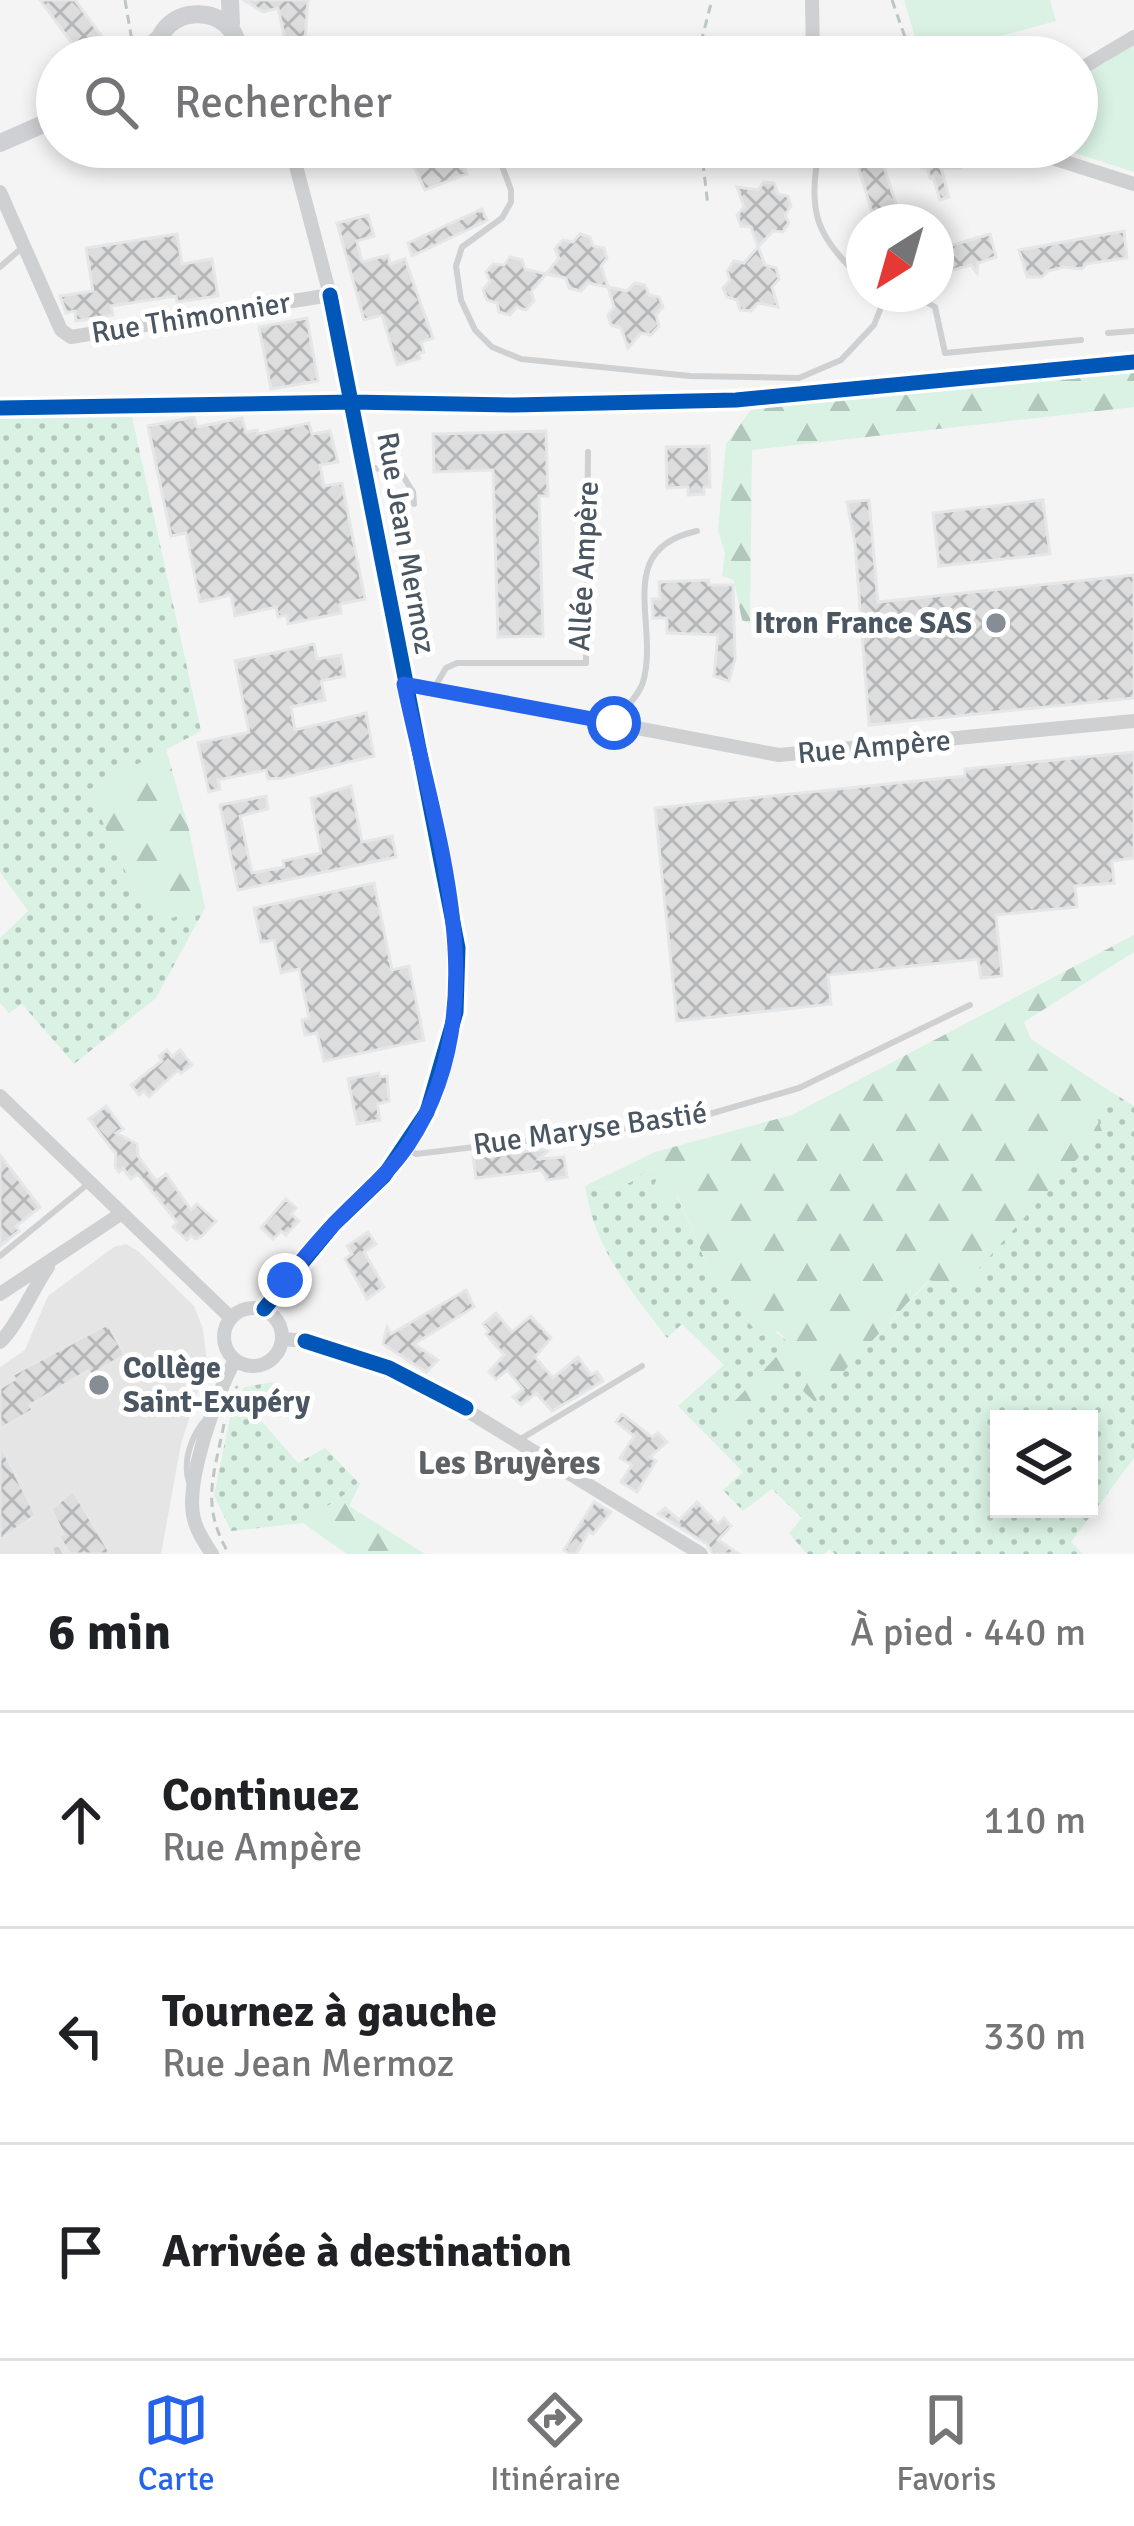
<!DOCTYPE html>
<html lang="fr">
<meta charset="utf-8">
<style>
:root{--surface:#fff;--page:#f6f6f6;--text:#202124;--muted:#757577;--line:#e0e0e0;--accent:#2563eb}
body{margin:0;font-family:Signika,sans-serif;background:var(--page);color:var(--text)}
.controls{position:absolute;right:36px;bottom:36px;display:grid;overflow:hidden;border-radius:0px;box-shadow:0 6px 18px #0003}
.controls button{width:108px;height:108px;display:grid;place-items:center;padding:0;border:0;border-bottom:3px solid var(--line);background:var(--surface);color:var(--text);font:60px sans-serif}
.compass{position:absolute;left:846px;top:204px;width:108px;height:108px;border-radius:50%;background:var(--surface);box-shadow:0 6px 18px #0003;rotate:217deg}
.stop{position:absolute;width:36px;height:36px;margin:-27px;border:9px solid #2563eb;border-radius:50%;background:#fff}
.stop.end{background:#2563eb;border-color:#fff;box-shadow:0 3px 12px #0008}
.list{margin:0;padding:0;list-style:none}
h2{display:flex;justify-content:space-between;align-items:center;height:156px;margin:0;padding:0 48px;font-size:51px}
h2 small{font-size:39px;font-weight:400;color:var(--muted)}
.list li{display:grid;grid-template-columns:78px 1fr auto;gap:36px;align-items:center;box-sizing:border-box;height:216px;padding:0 48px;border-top:3px solid var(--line)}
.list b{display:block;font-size:45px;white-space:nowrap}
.list p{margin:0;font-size:39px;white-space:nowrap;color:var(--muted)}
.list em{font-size:39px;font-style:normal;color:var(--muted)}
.icon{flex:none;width:66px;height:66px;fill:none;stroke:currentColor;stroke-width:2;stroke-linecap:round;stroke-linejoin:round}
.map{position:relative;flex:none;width:1134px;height:1554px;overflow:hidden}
.search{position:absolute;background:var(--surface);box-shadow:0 6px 18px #0003;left:36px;right:36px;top:36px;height:132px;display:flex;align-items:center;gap:30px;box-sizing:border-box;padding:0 42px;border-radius:66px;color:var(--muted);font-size:45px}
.sheet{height:804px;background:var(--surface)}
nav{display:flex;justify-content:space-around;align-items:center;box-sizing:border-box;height:168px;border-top:3px solid var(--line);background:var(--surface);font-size:33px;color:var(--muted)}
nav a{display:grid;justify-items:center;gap:6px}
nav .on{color:var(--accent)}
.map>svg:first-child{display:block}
</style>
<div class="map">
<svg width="1134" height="1554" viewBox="0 0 1134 1554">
<defs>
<pattern id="grass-dots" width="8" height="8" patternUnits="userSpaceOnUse" patternTransform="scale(3)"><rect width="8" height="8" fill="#d9f2e3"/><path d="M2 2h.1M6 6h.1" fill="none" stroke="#b2c7bb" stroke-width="1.8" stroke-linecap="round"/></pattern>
<pattern id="forest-firs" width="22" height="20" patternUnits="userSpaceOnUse" patternTransform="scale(3)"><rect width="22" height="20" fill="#d9f2e3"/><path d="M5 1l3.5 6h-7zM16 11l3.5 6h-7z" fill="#b2c7bb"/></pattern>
<pattern id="building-cross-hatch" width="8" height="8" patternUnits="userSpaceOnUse" patternTransform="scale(3)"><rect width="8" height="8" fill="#ddddde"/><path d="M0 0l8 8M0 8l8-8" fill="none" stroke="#b5b6b7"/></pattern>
</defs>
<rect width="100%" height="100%" fill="#f4f4f4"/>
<path fill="#e6e5e6" d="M126 1244 138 1251 194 1306 203 1329 207 1362 181 1444 161 1554H0V1367L25 1350 48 1296 114 1247Z"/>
<path fill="url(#grass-dots)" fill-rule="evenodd" d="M0 416 132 417 201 731 89 790 133 888 151 901 165 919 205 908 156 998 74 1064 22 1004 9 1013 0 1003V938L28 911 0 872Z
M1110 1091 1134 1106V1458L1071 1542 1083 1554H835L830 1549 824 1554H807L789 1533 802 1518 772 1489 743 1511 723 1490 743 1472 678 1406 724 1365 682 1324 667 1338C628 1286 596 1252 585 1186 604 1190 634 1188 646 1169L662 1170 654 1186 663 1202 676 1193 713 1279 789 1343 722 1416 804 1362 815 1401 930 1280 952 1286 1096 1115ZM999 1419H1089V1509H999Z
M274 1382 258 1417 298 1463 325 1448 360 1484 303 1523 231 1531 214 1495 230 1418 244 1387Z"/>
<path fill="url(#forest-firs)" d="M1134 373V407L752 450 750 624 742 620 734 580 722 576 725 553 718 530 726 444 753 407Z
M166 749 189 830 205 908 165 920 151 901 133 888 88 790Z
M1134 935V952L1024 1022 1031 1039 1110 1091 1096 1115 1102 1131 965 1284 953 1286 929 1280 815 1402 803 1391 808 1378 803 1363 734 1429 724 1426 721 1416 789 1343 778 1331 760 1336 713 1279 677 1194 663 1203 654 1185 661 1170 646 1169C634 1188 604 1190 585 1186L655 1152 792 1115Z
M360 1484 349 1506 425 1554H347L303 1523Z"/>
<path fill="#d9f2e3" d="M904 0H1050L1056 21 921 57Z
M1134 45V172L1056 147H1077V80Z"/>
<path fill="url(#building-cross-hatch)" stroke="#e5e6e7" stroke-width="3" d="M40 0H75L111 49 100 57H82Z
M244 0H308L305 41 285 39 278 8 263 12Z
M405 147H422L431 166 460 155 467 174 425 190Z
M938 152 939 158 961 157V168H941L949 197 940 200 933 177 930 178 927 168H922L924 154Z
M883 164 896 204 901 222H875L858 166Z
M764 182 774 183 778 194 788 196 791 206 785 215 789 223 783 232 773 231 758 247 751 227 741 226 737 215 744 207 737 187 758 190Z
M482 209 487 220 484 222 412 256 408 243Z
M368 215 374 236 357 241 362 262 388 255 390 264 405 259 433 338 421 342 424 352 418 354 420 358 397 365 382 315 364 320 337 223Z
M1124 231 1127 258 1086 264 1082 269 1064 267 1048 271 1042 277H1027L1019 250Z
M177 234 182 264 212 259 218 296 177 302 176 296 111 306 113 315 76 321 75 311 66 313 60 296 93 291 86 248Z
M580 234 590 237 593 246 604 248 607 258 601 266 608 287 627 291 635 283 645 285 649 295 659 297 663 307 656 315 659 326 651 335 641 333 628 348 621 328 611 325 608 315 614 307 608 287 588 283 581 291 569 288 566 278 546 274 531 292 534 301 526 310 517 307 510 315 499 312 497 303 487 300 483 290 490 281 486 272 493 264 504 265 510 257 522 260 525 269 546 274 559 258 555 249 563 240 573 242Z
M990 234 996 257 978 263 977 273 971 265 936 275V250Z
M758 247 765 265 776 268 779 279 772 287 778 307 758 303 751 311 740 310 737 300 727 297 723 288 730 280 727 271 734 261 744 263Z
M307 318 318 381 271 389 259 327Z
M194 417 197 427 242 418 246 432 257 430 258 434 309 423 312 434 330 431 338 462 320 465 324 486 342 483 365 599 340 604 341 613 288 624 287 615 278 617 276 607 235 616 231 595 200 602 186 533 171 536 148 426Z
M546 431 548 496H539L543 636 498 637 493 470 434 472 433 434Z
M709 446 710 487H704V494L688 495V487L667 488 666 447Z
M869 500 878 602 1134 575V698L869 725 855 543 847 502Z
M1043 500 1050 554 939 566 933 513Z
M709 580V585H733L735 659 729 681 714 676 718 635 667 633V618H653L652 599H660L659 582Z
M314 644 317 659 341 655 345 676 321 681 325 700 291 707 295 730 366 713 374 756 282 778 268 779 266 770 218 780 220 789 209 792 198 743 249 732 235 661Z
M1134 752V858L1112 861 1114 883 1075 886 1077 907 996 915 1002 976 981 978 978 959 828 975 831 1004 677 1021 655 808 965 776V769Z
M351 786 362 842 392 836 396 857 238 890 220 805 266 796 268 809 240 816 252 873 284 867 283 861 321 853 311 798Z
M374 883 392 970 409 966 424 1040 324 1061 317 1033 305 1035 302 1020 309 1018 299 969 281 973 274 940 261 942 254 908Z
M167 1050 172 1057 180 1050 192 1065 181 1073 178 1070 149 1097 144 1091 139 1095 131 1085 162 1061 159 1056Z
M379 1073 380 1077 387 1076 389 1101 377 1104 380 1120 357 1124 348 1079Z
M106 1106 123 1129 116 1133 137 1144 138 1156 156 1181 166 1174 191 1210 197 1204 216 1221 202 1236 195 1239 191 1235 187 1240 173 1227 177 1222 138 1174 131 1179 123 1168 119 1172 115 1166 116 1154 89 1119Z
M550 1149 539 1159 564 1157 567 1177 547 1180 542 1170 476 1178 473 1157Z
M0 1155 40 1207 16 1226 19 1231 0 1246Z
M286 1199 296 1208 291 1214 299 1221 286 1235 281 1231 273 1239 261 1228Z
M368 1232 376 1244 364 1252 384 1287 367 1299 345 1259 352 1254 347 1246Z
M466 1290 474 1307 414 1344 438 1360 426 1372 383 1344 387 1327 391 1334Z
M496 1313 512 1332 531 1316 551 1338 535 1357 553 1378 578 1357 591 1375 597 1372 603 1381 552 1411 536 1393 521 1405 513 1397 523 1389 507 1370 496 1379 489 1372 504 1355 486 1334 489 1331 483 1324Z
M108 1324 125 1355 91 1375 88 1371 30 1405 33 1410 0 1429V1388L15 1379 12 1375Z
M622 1414 652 1437 658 1433 667 1442 650 1457 656 1461 637 1492 621 1482 632 1465 620 1458 634 1436 616 1422Z
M0 1444 36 1515 0 1540Z
M73 1490 111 1554H70L58 1536 63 1534 51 1509Z
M594 1502 611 1512 593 1534 589 1532 576 1554H571L564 1550Z
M697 1502 718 1524 724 1518 731 1526 718 1540 739 1554H713L707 1544 658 1514 665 1508 679 1520Z"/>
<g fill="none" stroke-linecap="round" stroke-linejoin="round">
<path stroke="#bcc7c4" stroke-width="3" stroke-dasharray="9 6" stroke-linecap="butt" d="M125 0 132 41
M892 0 912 57
M697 57 712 0
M701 147 708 206
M227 1415 239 1392 236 1386
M224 1424C214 1476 200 1505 229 1554"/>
<path stroke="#ced0d2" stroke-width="6" d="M495 147 511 190V202L502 218 462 247 456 266 461 300 475 330 492 347 521 359 690 376 799 378 841 360 874 325 882 305 878 294
M820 148C806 209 816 239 864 280
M0 267 24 246
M912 294 935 307 945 353 1081 340
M1108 333 1134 331
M364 467 400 471 413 492 414 504
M434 688 446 668 457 663H586L588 452
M616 720C625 709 639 695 643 682 660 624 612 549 697 531
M407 1148 416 1154 682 1122 799 1088 970 1005
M0 1256 88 1184
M519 1440 642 1366
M189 1482C182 1461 192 1433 207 1418
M57 1550 59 1554"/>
<path stroke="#ced0d2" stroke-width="14" d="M812 0 813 57
M1077 71 1134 37
M801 147H837
M1018 147 1134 184
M0 192 61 330 71 337 330 295
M404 684 779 755 1134 721
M0 1096 231 1318
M0 1294 119 1215
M224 1337a29 29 0 1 1 58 0a29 29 0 1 1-58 0Z
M264 1309 334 1224 384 1176 427 1112 456 1012 458 948 330 295 291 147
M283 1339 317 1342 417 1380 701 1554
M0 1342C16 1328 34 1287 48 1267
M212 1554C205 1543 197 1532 194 1519 184 1484 217 1392 235 1360"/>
<path stroke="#ced0d4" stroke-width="18" d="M230 0 231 24
M137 57 157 40
M157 57C154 0 242 0 238 57
M0 143 57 118"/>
<defs>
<path id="cycleway" d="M0 408 352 402 514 405 736 400 1134 362
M264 1309 334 1224 384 1176 427 1112 456 1012 458 948 330 295
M305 1341 389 1368 466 1408"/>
</defs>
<use href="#cycleway" stroke="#fff" stroke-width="22"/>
<use href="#cycleway" stroke="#0057b8" stroke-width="15"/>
</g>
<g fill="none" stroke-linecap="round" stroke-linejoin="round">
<path stroke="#2563eb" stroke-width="15" d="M285 1280C301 1262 316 1243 333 1225 358 1198 387 1176 408 1145 501 1006 435 834 404 684L614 723"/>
</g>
<g fill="#868d94" stroke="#fff" stroke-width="4.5">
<circle cx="996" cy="623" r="12"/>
<circle cx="99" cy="1385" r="12"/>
</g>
<g text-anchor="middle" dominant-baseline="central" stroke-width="10" stroke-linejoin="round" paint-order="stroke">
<g font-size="30" fill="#4a5661" stroke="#fff">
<text transform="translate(191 318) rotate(-9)">Rue Thimonnier</text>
<text transform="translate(406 543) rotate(80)">Rue Jean Mermoz</text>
<text transform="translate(584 566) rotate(-87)">Allée Ampère</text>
<text transform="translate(874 747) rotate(-5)">Rue Ampère</text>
<text transform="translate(590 1129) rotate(-8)">Rue Maryse Bastié</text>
</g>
<g font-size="30" font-weight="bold" fill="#4a5661" stroke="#fff" text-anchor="end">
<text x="972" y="623">Itron France SAS</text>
<text x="123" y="1368" text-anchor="start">Collège<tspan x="123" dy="34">Saint-Exupéry</tspan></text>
</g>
<g font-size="33" font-weight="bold" fill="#5f6368" stroke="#fff">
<text x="509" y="1463">Les Bruyères</text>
</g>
</g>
</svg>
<div class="controls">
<button><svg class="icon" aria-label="layers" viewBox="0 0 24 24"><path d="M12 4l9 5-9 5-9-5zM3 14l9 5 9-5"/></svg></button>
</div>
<svg class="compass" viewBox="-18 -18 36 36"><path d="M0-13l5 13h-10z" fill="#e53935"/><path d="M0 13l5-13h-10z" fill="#757577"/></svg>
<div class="stop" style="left:614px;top:723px"></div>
<div class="stop end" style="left:285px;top:1280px"></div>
<div class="search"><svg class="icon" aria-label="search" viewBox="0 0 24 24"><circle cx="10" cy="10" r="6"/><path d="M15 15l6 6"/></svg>Rechercher</div>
</div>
<section class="sheet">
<h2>6 min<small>À pied · 440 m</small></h2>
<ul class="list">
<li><svg class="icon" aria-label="ahead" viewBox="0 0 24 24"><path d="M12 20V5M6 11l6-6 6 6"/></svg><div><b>Continuez</b><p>Rue Ampère</p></div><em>110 m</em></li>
<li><svg class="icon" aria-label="left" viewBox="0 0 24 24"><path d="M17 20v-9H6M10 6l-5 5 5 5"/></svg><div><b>Tournez à gauche</b><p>Rue Jean Mermoz</p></div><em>330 m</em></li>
<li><svg class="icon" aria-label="arrive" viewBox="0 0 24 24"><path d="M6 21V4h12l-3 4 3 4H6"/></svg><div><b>Arrivée à destination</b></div></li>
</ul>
</section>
<nav>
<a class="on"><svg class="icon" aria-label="map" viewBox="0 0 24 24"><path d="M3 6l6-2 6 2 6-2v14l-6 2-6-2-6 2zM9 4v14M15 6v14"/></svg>Carte</a>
<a><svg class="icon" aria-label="directions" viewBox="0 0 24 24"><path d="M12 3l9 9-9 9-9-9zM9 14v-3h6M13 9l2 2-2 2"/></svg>Itinéraire</a>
<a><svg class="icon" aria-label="saved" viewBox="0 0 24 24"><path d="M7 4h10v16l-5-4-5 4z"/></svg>Favoris</a>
</nav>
